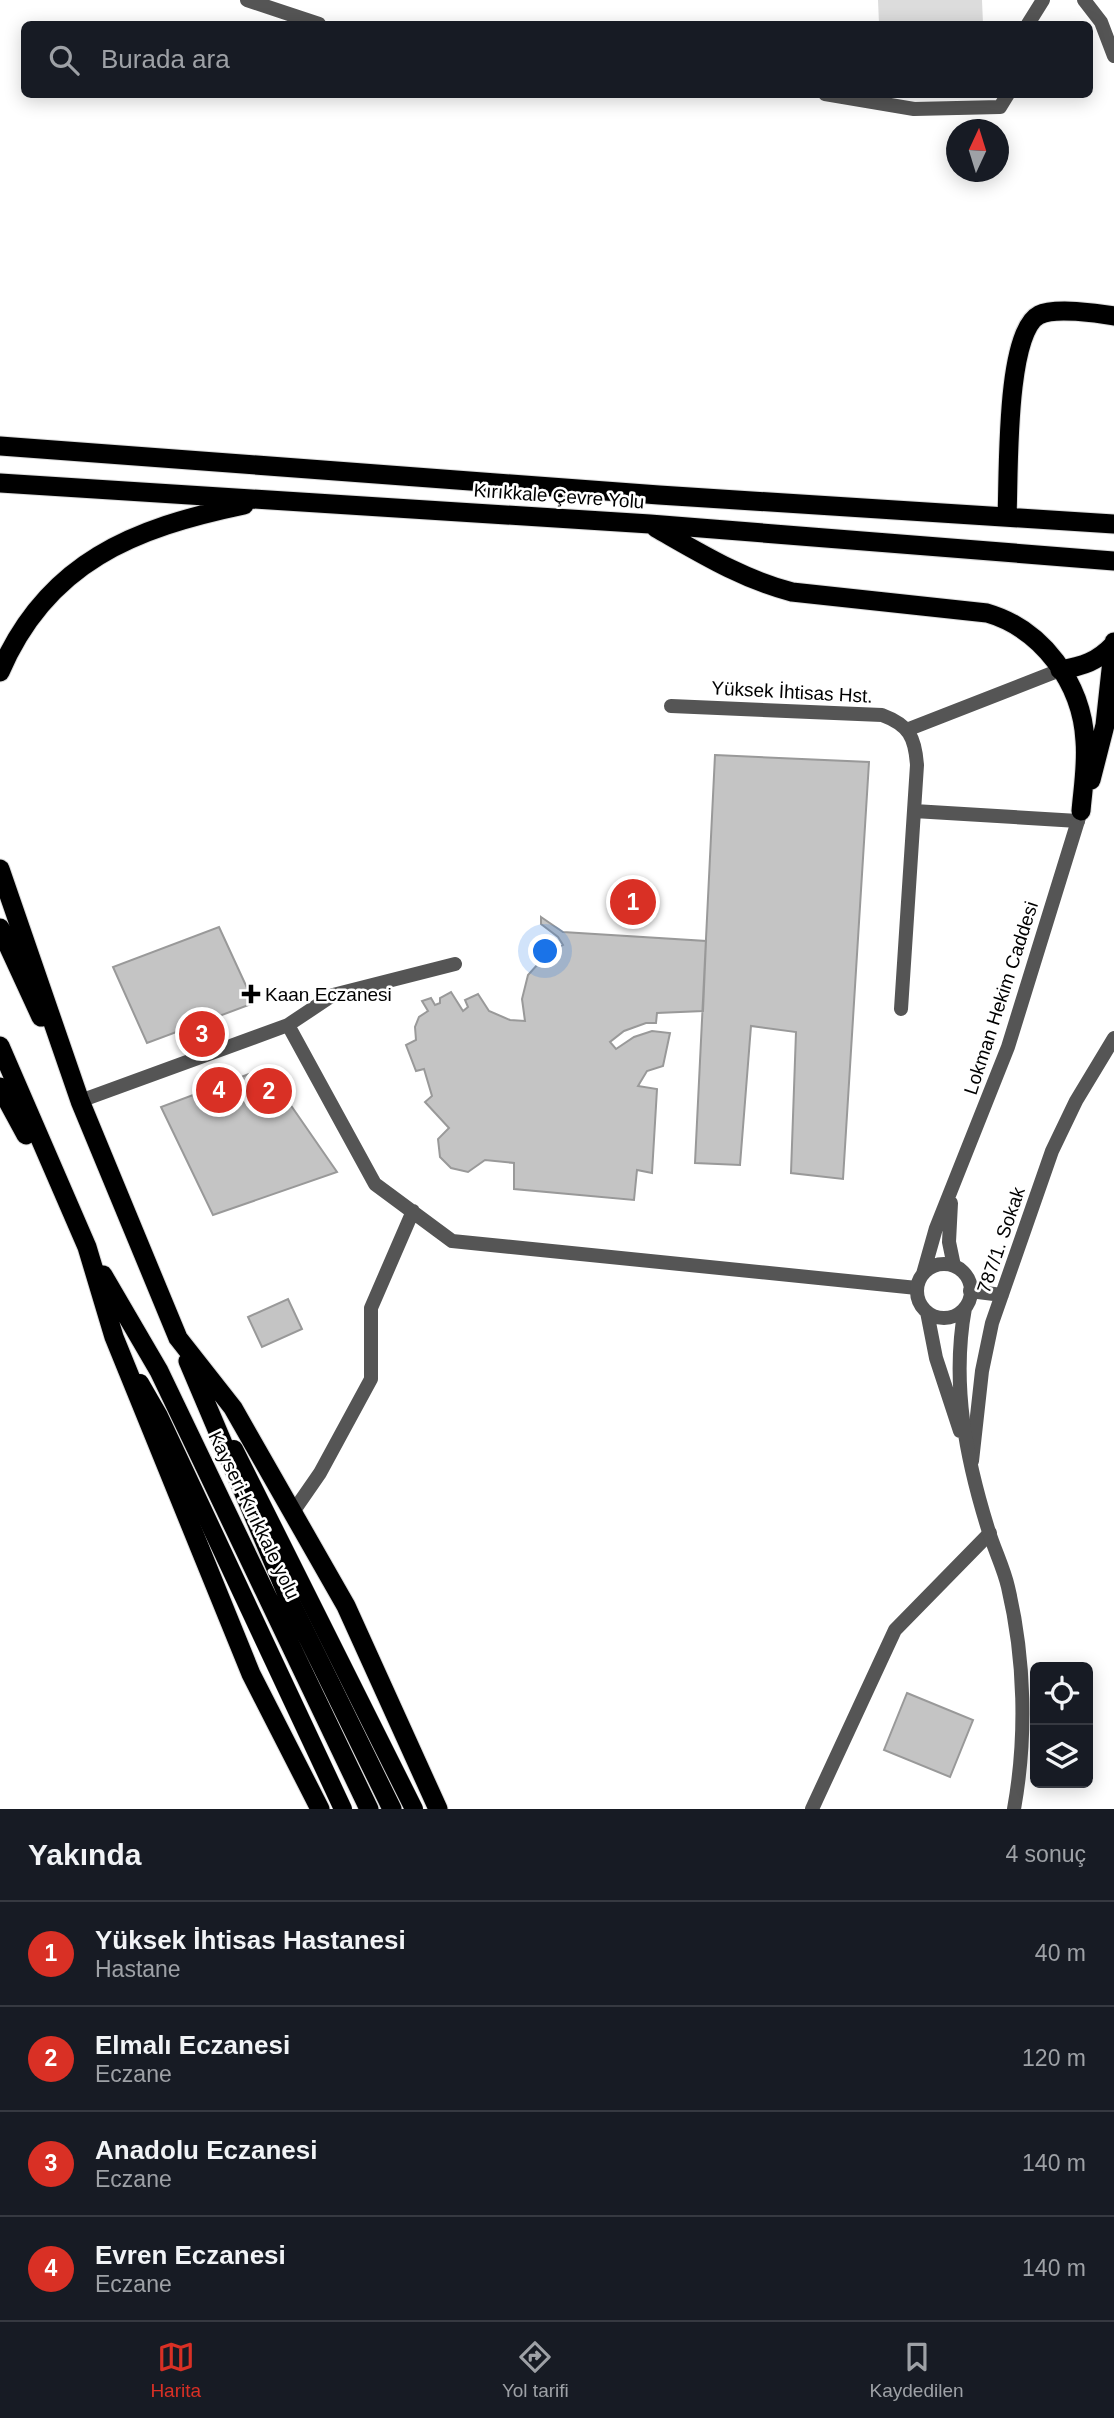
<!DOCTYPE html>
<html lang="tr">
<meta charset="utf-8">
<style>
:root{--surface:#171b24;--page:#242831;--text:#f1f3f6;--muted:#9ea1a6;--line:#363941;--accent:#d93025}
body{margin:0;font-family:Helvetica,sans-serif;background:var(--page);color:var(--text)}
.controls{position:absolute;right:21px;bottom:21px;display:grid;overflow:hidden;border-radius:10px;box-shadow:0 4px 18px #0003}
.controls button{width:63px;height:63px;display:grid;place-items:center;padding:0;border:0;border-bottom:2px solid var(--line);background:var(--surface);color:var(--text);font:35px sans-serif}
.compass{position:absolute;left:946px;top:119px;width:63px;height:63px;border-radius:50%;background:var(--surface);box-shadow:0 4px 18px #0003;rotate:4deg}
.you{position:absolute;left:546px;top:952px;width:24px;height:24px;margin:-18px;border:5px solid #fff;border-radius:50%;background:#1a73e8;box-shadow:0 0 0 10px #1a73e833}
.badge{display:grid;place-items:center;width:46px;height:46px;border-radius:50%;background:var(--accent);color:#fff;font-size:23px;font-weight:700}
.pin{position:absolute;translate:-50% -50%;border:4px solid #fff;box-shadow:0 2px 7px #0006}
.list{margin:0;padding:0;list-style:none}
h2{display:flex;justify-content:space-between;align-items:center;height:91px;margin:0;padding:0 28px;font-size:30px}
h2 small{font-size:23px;font-weight:400;color:var(--muted)}
.list li{display:grid;grid-template-columns:46px 1fr auto;gap:21px;align-items:center;box-sizing:border-box;height:105px;padding:0 28px;border-top:2px solid var(--line)}
.list b{display:block;font-size:26px;white-space:nowrap}
.list p{margin:0;font-size:23px;white-space:nowrap;color:var(--muted)}
.list em{font-size:23px;font-style:normal;color:var(--muted)}
.icon{flex:none;width:38px;height:38px;fill:none;stroke:currentColor;stroke-width:2;stroke-linecap:round;stroke-linejoin:round}
.map{position:relative;flex:none;width:1114px;height:1809px;overflow:hidden}
.search{position:absolute;background:var(--surface);box-shadow:0 4px 18px #0003;left:21px;right:21px;top:21px;height:77px;display:flex;align-items:center;gap:18px;box-sizing:border-box;padding:0 24px;border-radius:10px;color:var(--muted);font-size:26px}
.sheet{height:511px;background:var(--surface)}
nav{display:flex;justify-content:space-around;align-items:center;box-sizing:border-box;height:98px;border-top:2px solid var(--line);background:var(--surface);font-size:19px;color:var(--muted)}
nav a{display:grid;justify-items:center;gap:4px}
nav .on{color:var(--accent)}
.map>svg:first-child{display:block}
</style>
<div class="map">
<svg width="1114" height="1809" viewBox="0 0 1114 1809">
<rect width="100%" height="100%" fill="#fff"/>
<path fill="#dcdcdc" d="M878 0H982L983 24H879Z"/>
<path fill="#c4c4c4" stroke="#999" stroke-width="2" d="M715 755 869 762 843 1179 791 1173 796 1032 751 1026 740 1165 695 1163Z
M541 917 563 932 706 941 703 1011 657 1013 656 1023H646L624 1031 610 1042 616 1049 634 1037 652 1031 670 1033 663 1066 647 1071 638 1086 657 1089 652 1173 637 1170 634 1200 514 1189V1163L485 1160 468 1172 451 1168 440 1157 438 1139 449 1128 425 1102 432 1096 424 1069 416 1071 406 1045 416 1040 415 1027 419 1017 428 1011 422 1001 431 998 435 1005 440 1003V998L451 992 463 1011 468 1007 465 1000 478 994 489 1011 510 1020 525 1021 522 999 528 975 547 954 563 945 558 937 541 924Z
M219 927 254 1003 147 1043 113 967Z
M265 1068 337 1172 213 1215 161 1107Z
M288 1299 302 1329 262 1347 248 1317Z
M907 1693 973 1720 950 1777 884 1750Z"/>
<g fill="none" stroke-linecap="round" stroke-linejoin="round">
<defs>
<path id="primary" d="M140 1383 159 1416 343 1809
M234 1449 414 1809"/>
<path id="trunk" d="M0 446 659 495 1114 524
M0 483 650 524 1114 561
M1007 516C1009 477 1005 332 1039 315 1054 307 1098 313 1114 316
M656 528C700 553 742 579 792 592L987 613C1042 629 1082 683 1085 741 1087 764 1083 788 1081 811
M1060 670C1083 666 1097 662 1114 644
M0 672C47 562 134 528 244 505
M1091 780 1105 725 1114 642
M0 869 80 1101 178 1338 233 1408 346 1606 438 1809
M0 928 41 1017
M0 1046 87 1247 114 1337 251 1674 320 1809
M0 1087 26 1135
M103 1275 159 1371 369 1809
M188 1361 289 1599 392 1809"/>
</defs>
<use href="#primary" stroke="#dbdbdb" stroke-width="19"/>
<use href="#trunk" stroke="#dbdbdb" stroke-width="21"/>
<path stroke="#555" stroke-width="14" d="M247 0 319 24
M1084 0 1101 22 1114 56
M1028 24 1043 0
M825 94 914 109 1000 107 1008 94
M671 706 882 715C909 725 915 737 917 765L901 1009
M909 729 1060 670
M914 811 1078 821
M288 1025 375 1184 452 1241 917 1288
M80 1101 288 1025 333 995 455 964
M970 1291 1002 1295
M972 1461 982 1371 992 1323 1052 1151 1076 1101 1114 1038
M293 1512 320 1473 371 1379V1308L413 1211
M812 1809 895 1630 990 1533"/>
<path stroke="#555" stroke-width="14" d="M951 1203 949 1242 954 1266
M917 1291a27 27 0 1 1 54 0a27 27 0 1 1-54 0Z
M923 1274 936 1228 1008 1047 1081 811
M965 1308C951 1384 966 1459 989 1532 995 1551 1004 1569 1008 1587 1025 1659 1027 1737 1014 1809
M927 1312 936 1358 960 1431"/>
<use href="#primary" stroke="#000" stroke-width="18"/>
<use href="#trunk" stroke="#000" stroke-width="19"/>
</g>
<path fill="#000" stroke="#fff" stroke-width="2.5" d="M247.5 983.5h7v7h7v7h-7v7h-7v-7h-7v-7h7z"/>
<g text-anchor="middle" dominant-baseline="central" stroke-width="5" stroke-linejoin="round" paint-order="stroke">
<g font-size="19" fill="#000" stroke="#fff">
<text transform="translate(559 496) rotate(4)">Kırıkkale Çevre Yolu</text>
<text transform="translate(792 692) rotate(3)">Yüksek İhtisas Hst.</text>
<text transform="translate(1001 998) rotate(-72)">Lokman Hekim Caddesi</text>
<text transform="translate(1001 1240) rotate(-71)">787/1. Sokak</text>
<text transform="translate(254 1515) rotate(64)">Kayseri-Kırıkkale yolu</text>
</g>
<g font-size="19" fill="#000" stroke="#fff" text-anchor="start">
<text x="265" y="994">Kaan Eczanesi</text>
</g>
</g>
</svg>
<div class="controls">
<button><svg class="icon" aria-label="locate" viewBox="0 0 24 24"><circle cx="12" cy="12" r="6"/><path d="M12 2v4M12 18v4M2 12h4M18 12h4"/></svg></button>
<button><svg class="icon" aria-label="layers" viewBox="0 0 24 24"><path d="M12 4l9 5-9 5-9-5zM3 14l9 5 9-5"/></svg></button>
</div>
<svg class="compass" viewBox="-18 -18 36 36"><path d="M0-13l5 13h-10z" fill="#e53935"/><path d="M0 13l5-13h-10z" fill="#9ea1a6"/></svg>
<div class="you"></div>
<div class="pin badge" style="left:633px;top:902px">1</div>
<div class="pin badge" style="left:269px;top:1091px">2</div>
<div class="pin badge" style="left:202px;top:1034px">3</div>
<div class="pin badge" style="left:219px;top:1090px">4</div>
<div class="search"><svg class="icon" aria-label="search" viewBox="0 0 24 24"><circle cx="10" cy="10" r="6"/><path d="M15 15l6 6"/></svg>Burada ara</div>
</div>
<section class="sheet">
<h2>Yakında<small>4 sonuç</small></h2>
<ul class="list">
<li><span class="badge">1</span><div><b>Yüksek İhtisas Hastanesi</b><p>Hastane</p></div><em>40 m</em></li>
<li><span class="badge">2</span><div><b>Elmalı Eczanesi</b><p>Eczane</p></div><em>120 m</em></li>
<li><span class="badge">3</span><div><b>Anadolu Eczanesi</b><p>Eczane</p></div><em>140 m</em></li>
<li><span class="badge">4</span><div><b>Evren Eczanesi</b><p>Eczane</p></div><em>140 m</em></li>
</ul>
</section>
<nav>
<a class="on"><svg class="icon" aria-label="map" viewBox="0 0 24 24"><path d="M3 6l6-2 6 2 6-2v14l-6 2-6-2-6 2zM9 4v14M15 6v14"/></svg>Harita</a>
<a><svg class="icon" aria-label="directions" viewBox="0 0 24 24"><path d="M12 3l9 9-9 9-9-9zM9 14v-3h6M13 9l2 2-2 2"/></svg>Yol tarifi</a>
<a><svg class="icon" aria-label="saved" viewBox="0 0 24 24"><path d="M7 4h10v16l-5-4-5 4z"/></svg>Kaydedilen</a>
</nav>
